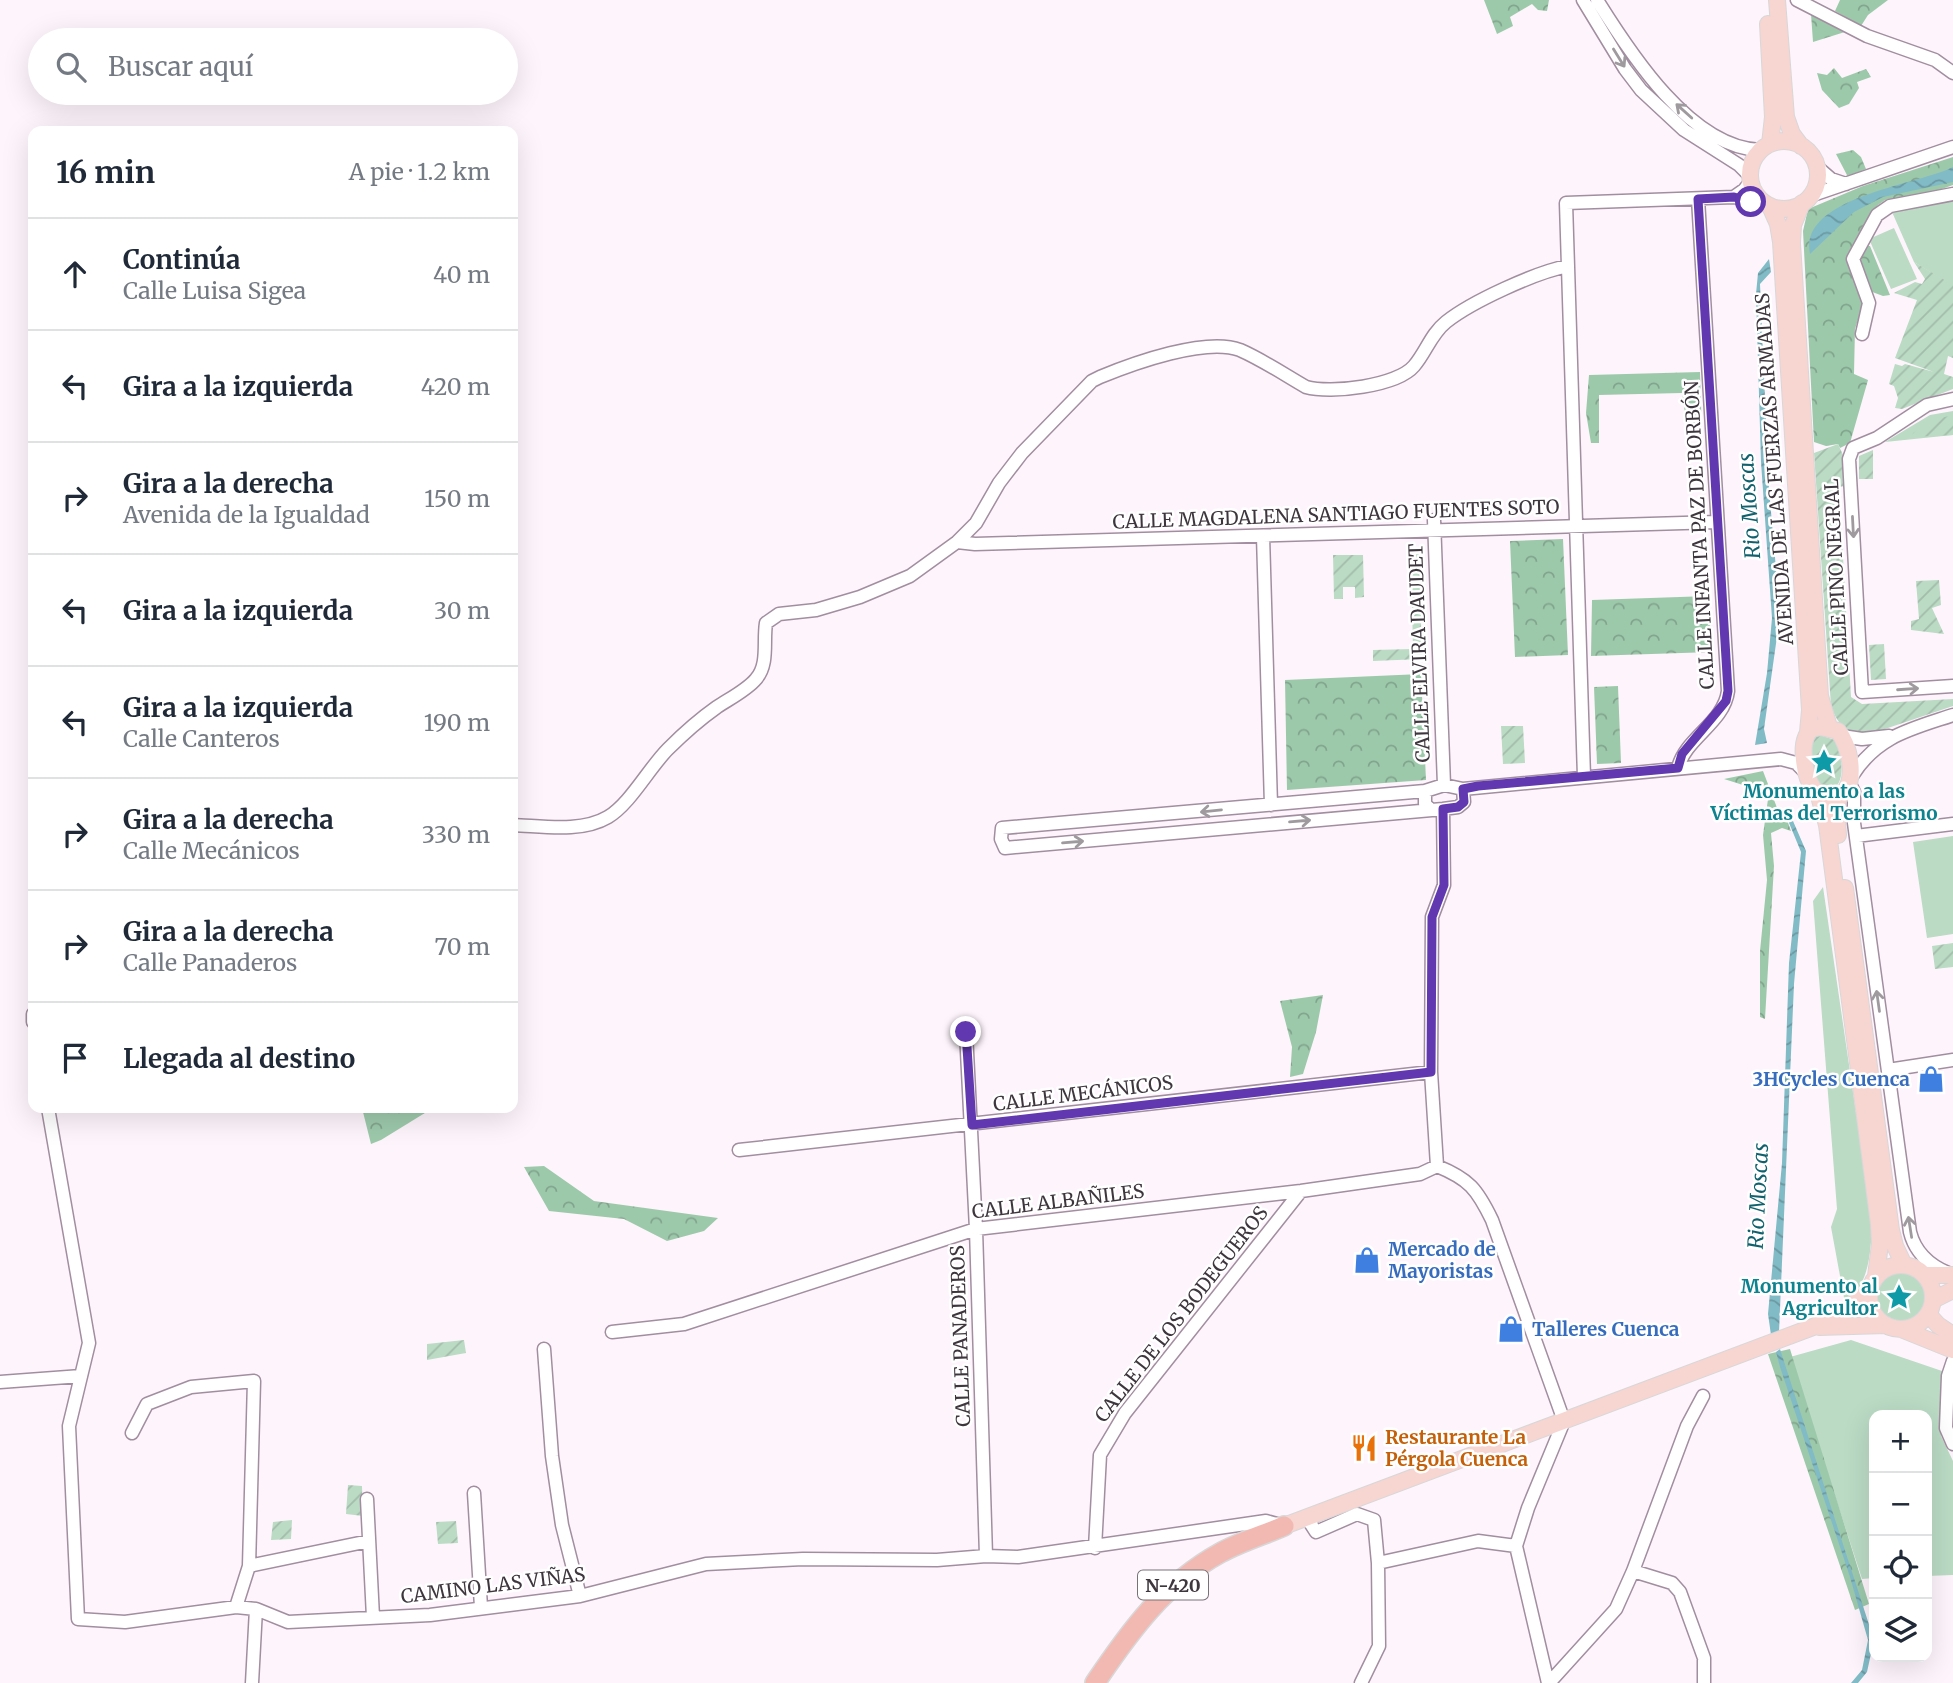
<!DOCTYPE html>
<html lang="es">
<meta charset="utf-8">
<style>
:root{--surface:#fff;--page:#f6f6f7;--text:#1f2937;--muted:#747a83;--line:#e0e1e3}
body{margin:0;font-family:Merriweather,serif;background:var(--page);color:var(--text)}
.controls{position:absolute;right:21px;bottom:21px;display:grid;overflow:hidden;border-radius:14px;box-shadow:0 7px 28px #0002}
.controls button{width:63px;height:63px;display:grid;place-items:center;padding:0;border:0;border-bottom:2px solid var(--line);background:var(--surface);color:var(--text);font:35px sans-serif}
.stop{position:absolute;width:21px;height:21px;margin:-16px;border:5px solid #6138af;border-radius:50%;background:#fff}
.stop.end{background:#6138af;border-color:#fff;box-shadow:0 2px 7px #0008}
.list{margin:0;padding:0;list-style:none}
h2{display:flex;justify-content:space-between;align-items:center;height:91px;margin:0;padding:0 28px;font-size:30px}
h2 small{font-size:23px;font-weight:400;color:var(--muted)}
.list li{display:grid;grid-template-columns:46px 1fr auto;gap:21px;align-items:center;box-sizing:border-box;height:112px;padding:0 28px;border-top:2px solid var(--line)}
.list b{display:block;font-size:26px;white-space:nowrap}
.list p{margin:0;font-size:23px;white-space:nowrap;color:var(--muted)}
.list em{font-size:23px;font-style:normal;color:var(--muted)}
.icon{flex:none;width:38px;height:38px;fill:none;stroke:currentColor;stroke-width:2;stroke-linecap:round;stroke-linejoin:round}
.map{position:relative;flex:none;width:1953px;height:1683px;overflow:hidden}
.search{position:absolute;background:var(--surface);box-shadow:0 7px 28px #0002;left:28px;top:28px;width:490px;height:77px;display:flex;align-items:center;gap:18px;box-sizing:border-box;padding:0 24px;border-radius:38px;color:var(--muted);font-size:26px}
.panel{position:absolute;background:var(--surface);box-shadow:0 7px 28px #0002;left:28px;top:126px;width:490px;height:987px;border-radius:14px}
.map>svg:first-child{display:block}
</style>
<div class="map">
<svg width="1953" height="1683" viewBox="0 0 1953 1683">
<defs>
<pattern id="forest-crowns" width="20" height="18" patternUnits="userSpaceOnUse" patternTransform="scale(1.75)"><rect width="20" height="18" fill="#9dc9ab"/><path d="M2 6a3 3 0 1 1 6 0M12 15a3 3 0 1 1 6 0" fill="none" stroke="#81a48c"/></pattern>
<pattern id="garden-furrows" width="10" height="10" patternUnits="userSpaceOnUse" patternTransform="scale(1.75)"><rect width="10" height="10" fill="#bbdbc5"/><path d="M-1 1l2-2M0 10L10 0M9 11l2-2" fill="none" stroke="#a2bdaa"/></pattern>
<pattern id="water-waves" width="16" height="10" patternUnits="userSpaceOnUse" patternTransform="scale(1.75)"><rect width="16" height="10" fill="#81bbc6"/><path d="M0 5q4-4 8 0t8 0" fill="none" stroke="#6b99a2"/></pattern>
</defs>
<rect width="100%" height="100%" fill="#fef5fc"/>
<path fill="#bbdbc5" d="M1953 196V286L1914 262 1892 212Z
M1894 228 1917 279 1891 289 1869 239Z
M1953 411V435L1885 442 1930 415Z
M1953 836V934L1927 938 1913 842Z
M1823 887 1872 1222C1871 1250 1870 1285 1845 1303L1831 1227 1837 1209 1813 901Z
M1877 1297a25 25 0 1 1 50 0a25 25 0 1 1-50 0Z
M1851 1340 1945 1372 1941 1436 1953 1461V1575L1927 1576V1415H1874V1578L1862 1579 1790 1357Z"/>
<path fill="url(#forest-crowns)" d="M1484 0H1549L1547 11 1538 10 1532 4 1510 17 1513 26 1497 34Z
M1840 0H1888L1868 15 1861 26 1835 11Z
M1811 14 1848 31 1813 42Z
M1834 68 1842 78 1866 69 1871 77 1857 82 1859 88 1849 104 1839 108 1822 90 1817 73 1827 75Z
M1853 150 1861 157 1866 169 1848 177 1836 154Z
M1953 157V185L1928 194 1885 200 1878 205 1846 260 1864 301 1855 329 1854 374 1868 380 1850 443 1840 448 1838 444 1826 446 1814 442 1803 231 1808 209 1863 186Z
M1865 246H1870L1890 295 1883 296 1867 290 1857 258Z
M1700 372 1702 438 1689 440 1682 393 1599 395V443H1591L1586 413 1589 375Z
M1563 539 1568 655 1515 657 1510 541Z
M1708 596 1712 652 1591 656 1592 600Z
M1421 674 1426 780 1287 790 1285 680Z
M1618 686 1621 763 1597 764 1594 687Z
M1763 771 1779 813 1786 817 1791 831 1782 828 1771 833 1774 866 1765 1019 1760 1017V951L1767 880 1763 835 1768 799 1762 791 1724 779Z
M1323 995 1316 1032 1303 1074 1290 1077 1292 1047 1280 1001Z
M362 1108H433L381 1140 371 1144Z
M544 1166 594 1201 718 1218 704 1231 667 1241 624 1219 549 1211 524 1167Z
M1790 1349 1869 1604 1855 1610 1768 1354Z"/>
<path fill="url(#garden-furrows)" d="M1914 262 1953 285V358L1948 356 1944 374 1953 377V389L1902 409 1895 408 1898 398 1894 386 1889 384 1895 364 1902 366 1905 364 1934 372 1895 358 1917 300 1894 293 1915 282 1922 284 1925 279Z
M1953 415V435L1912 437 1913 433 1936 419Z
M1838 444 1844 457 1845 486 1839 487 1851 697 1862 704 1953 699V706L1873 733C1850 735 1839 729 1831 706L1814 453Z
M1873 450V479H1859V456Z
M1419 554 1422 659 1373 661V650L1413 649 1411 555Z
M1333 555H1363L1364 597 1355 598V587H1343V599H1334Z
M1939 580 1941 605 1932 608 1944 634 1911 630V621L1919 619 1916 581Z
M1884 644 1886 679 1871 680 1869 645Z
M1501 726H1523L1525 763 1503 764Z
M1817 734 1835 740C1842 756 1848 785 1828 792L1815 787 1809 741Z
M1953 943V967L1935 969 1932 946Z
M464 1340 466 1353 427 1360V1344Z
M348 1485 362 1486 363 1516 346 1514Z
M292 1520 291 1539 271 1540 273 1522Z
M456 1521 458 1543 438 1544 436 1522Z"/>
<path fill="url(#water-waves)" d="M1953 167V182L1883 197 1854 212 1810 254C1798 197 1918 185 1953 167Z
M1769 259 1771 272 1760 284 1769 489 1780 615 1764 729 1767 743 1755 745 1767 673 1772 618 1761 462 1756 294 1758 273Z
M1787 818 1793 821 1806 851 1794 984 1779 1332 1771 1335 1768 1314 1782 1163 1789 963 1801 852Z
M1780 1349 1874 1640 1867 1672 1858 1683H1851L1862 1670 1868 1640 1850 1577 1780 1367 1776 1352Z"/>
<g fill="none" stroke-linecap="round" stroke-linejoin="round">
<defs>
<path id="minor" d="M1583 0 1625 69 1641 90 1684 130 1739 165 1750 176
M1597 0C1630 53 1691 148 1760 150
M1797 0 1867 36 1935 60 1953 73
M1816 166 1831 179 1846 184
M1810 196 1953 147
M1734 197 1744 190 1751 181
M1862 334 1869 303 1853 259 1877 215 1890 206 1953 194
M1953 399 1927 405 1877 438 1853 448 1849 459 1862 692 1953 686
M1434 520 1444 785
M1263 536 1271 805
M957 542 975 544 1717 522
M1842 736 1862 739 1889 736
M1678 768C1685 738 1724 723 1728 691L1698 199
M1852 776C1877 736 1911 729 1953 715
M1584 777 1566 203 1734 197 1765 203
M1850 784 1854 792V823L1910 1232C1915 1252 1929 1265 1948 1273
M1463 789 1781 759 1796 763 1806 773
M1425 791 1002 828 1001 839 1005 848 1443 809 1458 807 1464 802 1463 789 1444 785 1425 791V804L1431 810
M1443 809 1444 885 1432 917 1431 1072 1437 1166C1469 1179 1477 1189 1492 1220L1564 1421 1528 1508 1516 1546 1548 1683
M513 825C542 826 581 833 608 817 630 804 649 768 668 749 683 734 700 719 717 707 729 699 747 690 756 679 769 664 763 642 766 623L779 614 816 610 860 597 910 576 957 542 976 523 999 483 1022 453 1092 381 1100 377C1134 363 1206 337 1240 350 1263 360 1285 375 1306 387 1331 394 1397 386 1414 366 1426 352 1431 334 1446 322 1471 302 1536 272 1568 266
M1856 836 1953 824
M33 1014V1022
M966 1032 976 1229 986 1556
M1888 1070 1953 1060
M48 1108 89 1343 69 1426 78 1619 125 1622 236 1607 249 1566 254 1381 191 1387 147 1404 132 1433
M739 1150 1431 1072
M612 1332 684 1324 976 1229 1301 1191 1420 1174 1437 1166
M544 1349 552 1456 562 1525 580 1596
M1953 1361 1948 1376 1946 1428 1953 1444
M0 1382 81 1376
M474 1493 481 1607
M367 1499 373 1617
M1307 1518 1316 1532 1357 1514 1374 1520 1378 1563 1379 1646 1361 1683
M1095 1548 1100 1455 1125 1413 1301 1191
M1378 1563 1478 1541 1516 1546
M249 1566 369 1541
M1633 1571 1672 1583 1680 1592 1704 1658V1683
M236 1607 256 1609 252 1683
M256 1609 288 1622 430 1615 580 1596 706 1564 803 1559 937 1560 986 1556 1018 1557 1266 1521 1284 1526
M1549 1683 1616 1609 1633 1571 1687 1426 1703 1396"/>
<path id="major" d="M1777 0 1786 117 1792 134 1801 146
M1768 24 1773 117 1770 144
M1750 175a34 34 0 1 1 68 0a34 34 0 1 1-68 0Z
M1802 203 1793 225 1792 243 1820 696 1829 727
M1770 206 1778 224 1781 242 1810 710 1808 732
M1821 727 1838 731C1845 740 1848 750 1850 761 1857 809 1809 814 1804 760 1803 749 1803 738 1811 729Z
M1819 796 1827 825 1879 1224 1880 1244 1876 1276
M1838 835 1836 808 1839 796
M1845 888 1891 1230 1895 1246 1904 1265
M1869 1297a32 32 0 1 1 64 0a32 32 0 1 1-64 0Z
M1924 1275H1953
M1933 1300 1953 1290
M1928 1314 1938 1325 1953 1335
M1819 1327 1886 1325
M1901 1329 1953 1350
M1284 1526 1813 1327 1846 1310 1869 1292"/>
<path id="highway" d="M1095 1683C1130 1631 1164 1584 1220 1553 1240 1542 1263 1535 1284 1526"/>
</defs>
<use href="#minor" stroke="#a28ea0" stroke-width="15"/>
<use href="#major" stroke="#d8d7d8" stroke-width="18"/>
<use href="#highway" stroke="#d8d7d8" stroke-width="22"/>
<use href="#minor" stroke="#fff" stroke-width="12"/>
<use href="#major" stroke="#f7d5d1" stroke-width="16"/>
<use href="#highway" stroke="#f2b9b2" stroke-width="19"/>
</g>
<defs><path id="oneway-shaft" d="M-6 0H5M1.5-3L5.5 0L1.5 3" fill="none" stroke-width="1.6" stroke-linecap="round" stroke-linejoin="round" transform="scale(1.75)"/></defs>
<g stroke="#9e9a9e">
<use href="#oneway-shaft" transform="translate(1619 58) rotate(58)"/>
<use href="#oneway-shaft" transform="translate(1684 111) rotate(-138)"/>
<use href="#oneway-shaft" transform="translate(1853 527) rotate(87)"/>
<use href="#oneway-shaft" transform="translate(1908 689) rotate(-4)"/>
<use href="#oneway-shaft" transform="translate(1211 811) rotate(174)"/>
<use href="#oneway-shaft" transform="translate(1300 821) rotate(-5)"/>
<use href="#oneway-shaft" transform="translate(1073 842) rotate(-5)"/>
<use href="#oneway-shaft" transform="translate(1878 1001) rotate(-98)"/>
<use href="#oneway-shaft" transform="translate(1910 1227) rotate(-99)"/>
</g>
<g fill="none" stroke-linecap="round" stroke-linejoin="round">
<path stroke="#6138af" stroke-width="9" d="M966 1032 972 1125 1431 1072 1432 917 1444 885 1443 809 1458 807 1464 802 1463 789 1478 786 1678 768 1682 754 1726 701 1728 691 1698 199 1734 197 1751 202"/>
</g>
<defs>
<symbol id="sight-bare" viewBox="-9 -9 18 18"><path d="M0-6L1.8-2.2L6-1.7L2.9 1.2L3.7 5.4L0 3.3L-3.7 5.4L-2.9 1.2L-6-1.7L-1.8-2.2Z" fill="#0f9aa8" stroke="#fff" stroke-width="2.5" paint-order="stroke"/></symbol>
<symbol id="shop-bare" viewBox="-9 -9 18 18"><path d="M-5-2.5h2.3a2.7 3.5 0 0 1 5.4 0H5L5.5 6h-11ZM-1.5-2.5h3a1.5 2.3 0 0 0-3 0Z" fill="#3f7fe0" stroke="#fff" stroke-width="2.5" paint-order="stroke"/></symbol>
<symbol id="restaurant-bare" viewBox="-9 -9 18 18"><path d="M-5-6h1v4h1v-4h1v4h1v-4h1v5L-1.5 .5V6h-2V.5L-5-1ZM5-6V6H3V1.5H1.5Q1.5-4 5-6Z" fill="#e8710a" stroke="#fff" stroke-width="2.5" paint-order="stroke"/></symbol>
</defs>
<g fill-rule="evenodd">
<use href="#sight-bare" x="1805" y="743" width="38" height="38"/>
<use href="#shop-bare" x="1912" y="1060" width="38" height="38"/>
<use href="#shop-bare" x="1348" y="1241" width="38" height="38"/>
<use href="#sight-bare" x="1880" y="1278" width="38" height="38"/>
<use href="#shop-bare" x="1492" y="1310" width="38" height="38"/>
<use href="#restaurant-bare" x="1345" y="1429" width="38" height="38"/>
</g>
<g text-anchor="middle" dominant-baseline="central" stroke-width="5" stroke-linejoin="round" paint-order="stroke">
<rect fill="#fff" stroke="#787277" stroke-width="2" x="1138" y="1570.5" width="70" height="29" rx="5"/>
<g font-size="18" font-weight="bold" fill="#3e363d">
<text x="1173" y="1585">N-420</text>
</g>
<g font-size="19" fill="#3e363d" stroke="#fff">
<text transform="translate(1774 469) rotate(-94)">AVENIDA DE LAS FUERZAS ARMADAS</text>
<text transform="translate(1336 514) rotate(-2)">CALLE MAGDALENA SANTIAGO FUENTES SOTO</text>
<text transform="translate(1699 535) rotate(-93)">CALLE INFANTA PAZ DE BORBÓN</text>
<text transform="translate(1836 577) rotate(-93)">CALLE PINO NEGRAL</text>
<text transform="translate(1419 653) rotate(-92)">CALLE ELVIRA DAUDET</text>
<text transform="translate(1083 1093) rotate(-7)">CALLE MECÁNICOS</text>
<text transform="translate(1058 1201) rotate(-7)">CALLE ALBAÑILES</text>
<text transform="translate(1181 1314) rotate(-52)">CALLE DE LOS BODEGUEROS</text>
<text transform="translate(960 1336) rotate(-92)">CALLE PANADEROS</text>
<text transform="translate(493 1585) rotate(-7)">CAMINO LAS VIÑAS</text>
</g>
<g font-size="19" font-weight="bold" fill="#0d838f" stroke="#fff">
<text x="1824" y="791">Monumento a las<tspan x="1824" dy="22">Víctimas del Terrorismo</tspan></text>
<text x="1878" y="1286" text-anchor="end">Monumento al<tspan x="1878" dy="22">Agricultor</tspan></text>
</g>
<g font-size="19" font-weight="bold" fill="#366cbe" stroke="#fff" text-anchor="start">
<text x="1910" y="1079" text-anchor="end">3HCycles Cuenca</text>
<text x="1388" y="1249">Mercado de<tspan x="1388" dy="22">Mayoristas</tspan></text>
<text x="1532" y="1329">Talleres Cuenca</text>
</g>
<g font-size="19" font-weight="bold" fill="#c56008" stroke="#fff" text-anchor="start">
<text x="1385" y="1437">Restaurante La<tspan x="1385" dy="22">Pérgola Cuenca</tspan></text>
</g>
<g font-size="21" font-style="italic" fill="#11616d" stroke="#fff">
<text transform="translate(1749 506) rotate(-94)">Rio Moscas</text>
<text transform="translate(1758 1196) rotate(-87)">Rio Moscas</text>
</g>
</g>
</svg>
<div class="controls">
<button>+</button>
<button>−</button>
<button><svg class="icon" aria-label="locate" viewBox="0 0 24 24"><circle cx="12" cy="12" r="6"/><path d="M12 2v4M12 18v4M2 12h4M18 12h4"/></svg></button>
<button><svg class="icon" aria-label="layers" viewBox="0 0 24 24"><path d="M12 4l9 5-9 5-9-5zM3 14l9 5 9-5"/></svg></button>
</div>
<div class="stop" style="left:1751px;top:202px"></div>
<div class="stop end" style="left:966px;top:1032px"></div>
<div class="search"><svg class="icon" aria-label="search" viewBox="0 0 24 24"><circle cx="10" cy="10" r="6"/><path d="M15 15l6 6"/></svg>Buscar aquí</div>
<section class="panel">
<h2>16 min<small>A pie · 1.2 km</small></h2>
<ul class="list">
<li><svg class="icon" aria-label="ahead" viewBox="0 0 24 24"><path d="M12 20V5M6 11l6-6 6 6"/></svg><div><b>Continúa</b><p>Calle Luisa Sigea</p></div><em>40 m</em></li>
<li><svg class="icon" aria-label="left" viewBox="0 0 24 24"><path d="M17 20v-9H6M10 6l-5 5 5 5"/></svg><div><b>Gira a la izquierda</b></div><em>420 m</em></li>
<li><svg class="icon" aria-label="right" viewBox="0 0 24 24"><path d="M7 20v-9h11M14 6l5 5-5 5"/></svg><div><b>Gira a la derecha</b><p>Avenida de la Igualdad</p></div><em>150 m</em></li>
<li><svg class="icon" aria-label="left" viewBox="0 0 24 24"><path d="M17 20v-9H6M10 6l-5 5 5 5"/></svg><div><b>Gira a la izquierda</b></div><em>30 m</em></li>
<li><svg class="icon" aria-label="left" viewBox="0 0 24 24"><path d="M17 20v-9H6M10 6l-5 5 5 5"/></svg><div><b>Gira a la izquierda</b><p>Calle Canteros</p></div><em>190 m</em></li>
<li><svg class="icon" aria-label="right" viewBox="0 0 24 24"><path d="M7 20v-9h11M14 6l5 5-5 5"/></svg><div><b>Gira a la derecha</b><p>Calle Mecánicos</p></div><em>330 m</em></li>
<li><svg class="icon" aria-label="right" viewBox="0 0 24 24"><path d="M7 20v-9h11M14 6l5 5-5 5"/></svg><div><b>Gira a la derecha</b><p>Calle Panaderos</p></div><em>70 m</em></li>
<li><svg class="icon" aria-label="arrive" viewBox="0 0 24 24"><path d="M6 21V4h12l-3 4 3 4H6"/></svg><div><b>Llegada al destino</b></div></li>
</ul>
</section>
</div>
